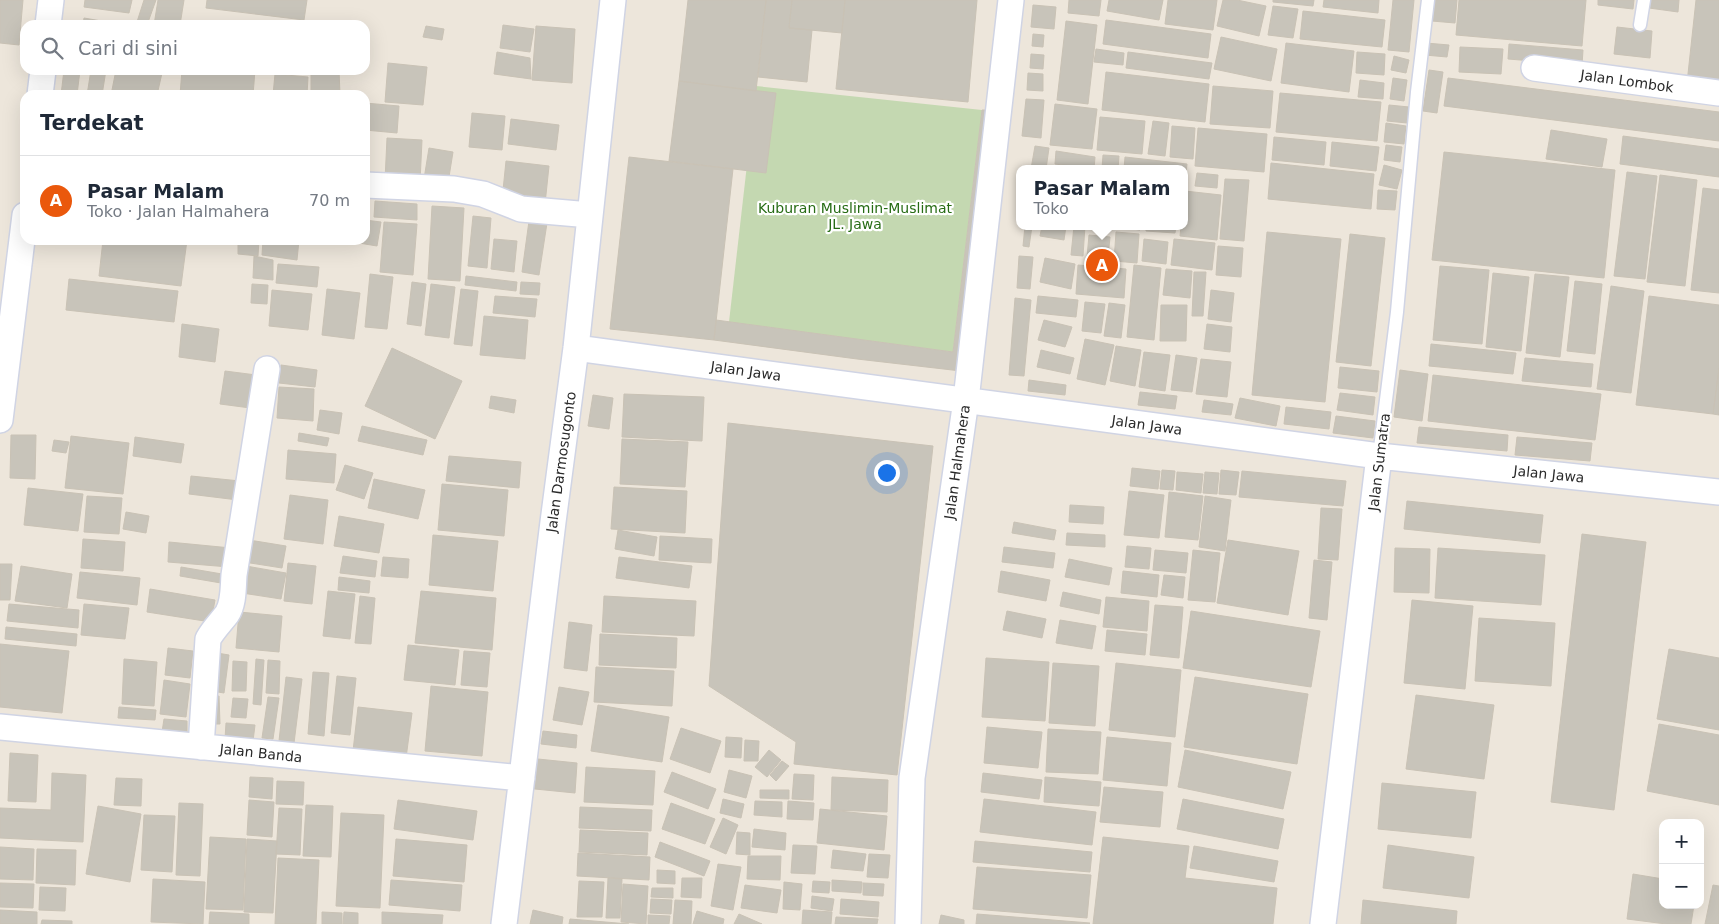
<!DOCTYPE html>
<html lang="id">
<meta charset="utf-8">
<style>
:root{--surface:#fff;--page:#f2f2f3;--text:#1f2937;--muted:#747a83;--line:#e0e1e3;--accent:#ea580c}
body{margin:0;font-family:"DejaVu Sans",sans-serif;background:var(--page);color:var(--text)}
.controls{position:absolute;right:15px;bottom:15px;display:grid;overflow:hidden;border-radius:10px;box-shadow:0 5px 20px #0002}
.controls button{width:45px;height:45px;display:grid;place-items:center;padding:0;border:0;border-bottom:1px solid var(--line);background:var(--surface);color:var(--text);font:25px sans-serif}
.you{position:absolute;left:886px;top:472px;width:18px;height:18px;margin:-12px;border:4px solid #fff;border-radius:50%;background:#1a73e8;box-shadow:0 0 0 8px #1a73e833}
.badge{display:grid;place-items:center;width:32px;height:32px;border-radius:50%;background:var(--accent);color:#fff;font-size:16px;font-weight:700}
.pin{position:absolute;translate:-50% -50%;border:2px solid #fff;box-shadow:0 1px 5px #0006}
.popup{position:absolute;left:1016px;top:165px;width:172px;height:65px;box-sizing:border-box;display:grid;place-content:center;border-radius:10px;background:var(--surface);filter:drop-shadow(0 1px 4px #0005);font-size:16px;white-space:nowrap;color:var(--muted)}
.popup b{font-size:19px;color:var(--text)}
.popup::after{content:'';position:absolute;left:50%;top:100%;margin-left:-10px;border:10px solid transparent;border-top-color:var(--surface)}
.list{margin:0;padding:0;list-style:none}
h2{display:flex;justify-content:space-between;align-items:center;height:65px;margin:0;padding:0 20px;font-size:21px}
h2 small{font-size:16px;font-weight:400;color:var(--muted)}
.list li{display:grid;grid-template-columns:32px 1fr auto;gap:15px;align-items:center;box-sizing:border-box;height:90px;padding:0 20px;border-top:1px solid var(--line)}
.list b{display:block;font-size:19px;white-space:nowrap}
.list p{margin:0;font-size:16px;white-space:nowrap;color:var(--muted)}
.list em{font-size:16px;font-style:normal;color:var(--muted)}
.icon{flex:none;width:28px;height:28px;fill:none;stroke:currentColor;stroke-width:2;stroke-linecap:round;stroke-linejoin:round}
.map{position:relative;flex:none;width:1719px;height:924px;overflow:hidden}
.search{position:absolute;background:var(--surface);box-shadow:0 5px 20px #0002;left:20px;top:20px;width:350px;height:55px;display:flex;align-items:center;gap:12px;box-sizing:border-box;padding:0 18px;border-radius:15px;color:var(--muted);font-size:19px}
.panel{position:absolute;background:var(--surface);box-shadow:0 5px 20px #0002;left:20px;top:90px;width:350px;height:155px;border-radius:15px}
.map>svg:first-child{display:block}
</style>
<div class="map">
<svg width="1719" height="924" viewBox="0 0 1719 924">
<rect width="100%" height="100%" fill="#ede6db"/>
<path fill="#c4d8b1" d="M756 86 982 110 953 352 729 322Z"/>
<path fill="#c8c4ba" stroke="#c9c2b5" d="M0 0H23L19 45 0 43Z
M85 0H132L129 13 84 7Z
M144 0H156L147 25H136Z
M158 0H184L180 25H154Z
M207 0H307L304 20 206 8Z
M688 0H766L756 91 679 81Z
M766 0H792L789 28 812 30 807 82 758 77Z
M792 0H845L842 33 789 28Z
M845 0H977L968 102 836 89Z
M1069 0H1101L1099 16 1068 13Z
M1109 0H1163L1159 20 1107 11Z
M1168 0H1217L1213 30 1165 24Z
M1223 0H1237L1266 6 1259 36 1217 26Z
M1273 0H1314L1313 6 1273 2Z
M1324 0H1379L1378 13 1323 7Z
M1393 0H1414L1409 52 1388 50Z
M1434 0H1457L1455 23 1432 21Z
M1459 0H1586L1582 46 1456 35Z
M1598 0H1634L1633 9 1598 5Z
M1650 0H1679L1678 12 1649 8Z
M1696 0H1719V86L1687 83Z
M1033 5 1056 7 1054 29 1031 27Z
M1273 6 1298 9 1293 38 1268 35Z
M1303 11 1385 20 1382 47 1300 39Z
M84 18 113 23V25H83Z
M1106 20 1211 34 1208 58 1103 44Z
M1066 21 1097 25 1088 104 1057 100Z
M503 25 534 29 530 52 500 48Z
M426 26 444 29 442 40 423 37Z
M536 26 575 29 572 83 532 80Z
M1617 27 1652 31 1650 58 1614 54Z
M1033 34 1044 35 1043 47 1032 46Z
M1221 37 1277 49 1271 81 1214 69Z
M1286 43 1354 51 1349 92 1281 83Z
M1426 43 1449 45 1447 57 1425 55Z
M1509 44 1583 50 1582 65 1508 59Z
M1460 47 1503 49 1501 74 1459 72Z
M1096 49 1124 53 1123 65 1094 62Z
M497 52 530 58 531 79 494 74Z
M1128 52 1212 63 1209 79 1126 68Z
M1357 52 1385 54 1384 75 1356 73Z
M1031 54 1044 55 1043 69 1030 68Z
M1394 56 1409 60 1406 73 1391 70Z
M388 63 427 67 423 105 385 102Z
M64 70H80L77 95H61Z
M91 70H106L102 95H87Z
M116 70H146L162 73 157 95H111Z
M182 70H255L253 95H180Z
M311 70H339L340 95H311Z
M1429 70 1443 72 1437 113 1423 111Z
M1106 72 1209 84 1205 122 1102 110Z
M1028 73 1043 74V91L1027 90Z
M275 74 308 77 307 95H273Z
M1393 78 1407 80 1404 101 1390 99Z
M1448 78 1719 112V141L1444 106Z
M1360 80 1384 83 1383 99 1358 97Z
M679 81 776 93 766 173 669 161Z
M1213 86 1273 91 1270 128 1210 124Z
M1280 93 1381 102 1377 141 1276 132Z
M1026 99 1044 100 1041 138 1022 136Z
M365 103 399 106 397 133 365 130Z
M1055 104 1097 109 1092 149 1050 145Z
M1389 105 1409 107 1407 123 1387 121Z
M982 110H995L961 371 857 359 714 340 716 320 953 352Z
M472 113 505 116 502 150 469 147Z
M1100 117 1145 121 1142 154 1097 150Z
M511 119 559 125 556 150 508 144Z
M1153 121 1169 123 1165 156 1148 154Z
M1386 123 1406 126 1404 144 1384 142Z
M1172 126 1195 128 1193 159 1170 157Z
M1198 128 1267 134 1264 172 1195 166Z
M1551 130 1607 139 1602 167 1546 159Z
M1623 136 1719 149V177L1620 164Z
M1274 137 1326 142 1324 165 1272 160Z
M387 138 422 140 420 182 385 180Z
M1332 142 1379 147 1376 171 1330 166Z
M1386 145 1402 147 1400 162 1384 160Z
M1035 146 1049 148 1046 169H1031Z
M429 148 453 152 448 183 424 179Z
M1056 151 1095 157 1094 169 1055 164Z
M1444 152 1615 170 1604 278 1432 260Z
M1103 155 1119 156 1118 169H1102Z
M629 157 733 169 714 340 610 329Z
M1125 157 1187 164 1185 184 1184 169H1124Z
M506 161 549 166 545 204 502 200Z
M1271 163 1374 174 1371 209 1268 199Z
M1384 165 1402 170 1397 189 1379 185Z
M1627 172 1657 176 1645 279 1614 276Z
M1197 173 1218 175 1217 188 1195 186Z
M1660 175 1697 180 1685 286 1647 282Z
M1225 179 1249 180 1244 241 1220 239Z
M1703 188 1719 190V293L1691 290Z
M1378 190 1397 191 1395 210 1377 209Z
M1185 191 1221 195 1217 240 1180 236 1181 226H1184Z
M375 201 417 204V220L374 217Z
M432 206 464 208 460 281 428 279Z
M473 216 491 218 487 268 468 266Z
M365 220 381 222 377 246 341 240H365Z
M529 221 547 223 539 275 522 272Z
M384 222 417 224 413 275 380 272Z
M1025 226H1032L1029 247 1023 246Z
M1042 226H1066L1064 240 1040 236Z
M1074 226H1085L1083 256 1071 255Z
M1108 226H1141L1140 230Z
M1146 226H1176L1175 233 1146 231Z
M1116 232 1139 234 1137 263 1114 261Z
M1267 232 1341 239 1325 402 1252 395Z
M1350 234 1385 238 1371 366 1336 362Z
M1089 235 1110 237 1108 258 1087 257Z
M494 239 517 241 514 272 491 269Z
M1144 239 1168 242 1166 264 1142 261Z
M1174 239 1215 243 1212 270 1171 265Z
M103 240H187L181 286 99 276Z
M238 240H259L258 256 238 254Z
M263 240H299L297 260 262 255Z
M1218 246 1243 248 1241 277 1216 275Z
M254 256 273 260V280L253 278Z
M1019 256 1033 257 1030 289 1017 288Z
M1045 258 1075 264 1071 289 1040 282Z
M278 264 319 267 317 287 276 283Z
M1078 265 1126 269 1124 298 1076 294Z
M1134 265 1161 268 1154 340 1127 337Z
M1440 266 1489 270 1482 344 1433 340Z
M1166 269 1192 271 1190 298 1163 295Z
M1194 272H1206L1203 316H1192Z
M1493 273 1529 277 1521 351 1486 347Z
M370 274 393 277 387 329 365 327Z
M1535 274 1569 277 1560 357 1526 353Z
M466 276 517 282 516 291 465 285Z
M69 279 178 291 174 322 66 310Z
M1575 281 1602 284 1595 354 1567 351Z
M412 282 426 284 421 326 407 324Z
M521 282 540 283 539 295 520 294Z
M252 284 268 285 267 304 251 303Z
M431 284 455 287 449 338 425 335Z
M1611 286 1644 291 1631 393 1597 389Z
M327 289 360 293 354 339 322 335Z
M461 289 478 291 472 346 454 344Z
M272 290 312 294 308 330 269 326Z
M1211 290 1234 293 1231 322 1208 319Z
M495 296 537 299 535 317 493 313Z
M1038 296 1078 300 1076 317 1036 313Z
M1649 296 1719 305V368L1713 414 1636 405Z
M1015 298 1031 300 1024 376 1009 375Z
M1085 302 1105 304 1101 333 1082 331Z
M1109 303 1125 305 1121 338 1104 336Z
M1161 305H1187L1186 341H1160Z
M484 316 528 320 525 359 480 355Z
M1044 320 1072 327 1065 347 1038 340Z
M182 324 219 329 215 362 179 357Z
M1207 324 1232 327 1230 352 1204 349Z
M1085 339 1114 345 1105 385 1077 379Z
M1431 344 1516 353 1513 374 1429 366Z
M1116 346 1141 350 1135 386 1110 381Z
M392 348 462 381 435 439 365 406Z
M1041 350 1074 358 1070 374 1037 367Z
M1144 352 1170 355 1165 391 1139 387Z
M1176 355 1197 358 1192 392 1171 390Z
M1525 358 1593 364 1591 387 1522 381Z
M1201 359 1231 362 1227 397 1196 394Z
M281 365 317 370 315 387 279 383Z
M1340 367 1379 371 1377 392 1338 388Z
M1719 368V415L1713 414Z
M1400 370 1428 374 1422 421 1394 417Z
M225 371 264 376 258 409 220 404Z
M1433 375 1601 394 1595 440 1428 421Z
M1029 380 1066 385 1065 395 1028 391Z
M279 387 314 389 313 421 277 418Z
M1140 392 1177 396 1175 409 1138 405Z
M1340 393 1375 397 1373 415 1337 410Z
M624 394 704 397 702 441 622 437Z
M593 395 613 398 609 429 588 426Z
M491 396 516 400 514 413 489 408Z
M1240 398 1280 406 1276 426 1235 418Z
M1204 400 1233 404 1231 415 1202 412Z
M1286 407 1331 412 1329 429 1284 424Z
M320 410 342 413 339 434 317 430Z
M1336 416 1375 421 1373 438 1333 433Z
M728 423 933 446 897 775 794 764 796 742 709 686Z
M362 426 427 440 423 455 358 441Z
M1419 427 1508 435 1507 451 1417 443Z
M299 433 329 438 327 446 298 441Z
M11 435H36L35 479 10 478Z
M71 436 129 443 123 494 65 488Z
M135 437 184 444 181 463 133 456Z
M1517 437 1592 443 1590 461 1515 455Z
M622 439 688 442 685 487 620 484Z
M54 440 69 442 66 453 52 451Z
M288 450 336 454 334 483 286 479Z
M449 456 521 462 519 488 446 481Z
M345 465 373 473 364 499 336 490Z
M1132 468 1160 471 1158 489 1130 486Z
M1162 470 1175 471 1173 490 1160 489Z
M1221 470 1239 472 1236 495 1219 494Z
M1242 471 1346 481 1343 506 1239 497Z
M1177 472 1203 474 1201 493 1176 490Z
M1205 472 1219 473 1217 494 1203 493Z
M191 476 240 481 238 500 189 494Z
M374 479 425 490 418 519 368 508Z
M442 484 508 490 504 536 438 530Z
M614 487 687 491 685 533 611 529Z
M28 488 83 494 78 531 24 525Z
M1129 491 1164 495 1159 538 1124 535Z
M1169 492 1203 496 1198 540 1165 537Z
M290 495 328 500 323 544 284 539Z
M87 496 122 498 119 534 84 532Z
M1205 496 1231 500 1225 551 1199 547Z
M1407 501 1543 515 1540 543 1404 529Z
M1070 505 1104 507 1103 524 1069 522Z
M1321 508 1342 509 1338 560 1318 559Z
M126 512 149 516 146 533 123 529Z
M339 516 384 524 379 553 334 546Z
M1014 522 1056 530 1054 540 1012 533Z
M618 530 657 537 654 556 615 549Z
M1067 533 1105 535V547L1066 545Z
M1582 534 1646 542 1614 810 1551 802Z
M433 535 498 541 493 591 429 585Z
M660 536 712 539 711 563 659 560Z
M83 539 125 542 123 571 81 568Z
M249 540 286 546 282 568 244 562Z
M1228 540 1299 551 1288 615 1217 603Z
M169 542 231 548 229 567 168 562Z
M1127 546 1151 548 1149 569 1125 567Z
M1004 547 1055 553 1053 568 1002 562Z
M1395 548 1430 549 1429 593 1394 592Z
M1438 548 1545 555 1541 605 1435 598Z
M1155 550 1188 553 1186 573 1153 570Z
M1193 550 1220 553 1215 602 1188 600Z
M343 556 377 561 375 577 340 573Z
M383 557 409 559 408 578 381 576Z
M619 557 692 566 689 588 616 578Z
M1069 559 1112 568 1109 585 1065 577Z
M1314 560 1332 562 1327 620 1309 618Z
M288 563 316 566 312 604 284 601Z
M0 564H12L10 600H0Z
M21 566 72 574 67 608 15 601Z
M246 566 286 573 281 599 242 593Z
M181 567 222 574 221 583 180 576Z
M1001 571 1050 580 1046 601 998 592Z
M1123 571 1159 575 1157 597 1121 593Z
M80 572 140 578 137 605 77 598Z
M1164 575 1185 577 1183 598 1161 595Z
M339 577 370 581 369 593 338 590Z
M150 589 215 600 211 622 147 612Z
M328 591 355 594 350 639 323 636Z
M421 591 496 598 492 650 415 643Z
M1063 592 1101 600 1099 614 1060 606Z
M360 596 375 598 371 644 355 643Z
M604 596 696 601 694 636 602 632Z
M1106 597 1149 601 1147 631 1103 627Z
M1412 600 1473 606 1465 689 1404 683Z
M9 604 79 610 78 628 7 621Z
M84 604 129 608 125 639 81 635Z
M1155 605 1183 607 1179 658 1150 655Z
M1007 611 1046 619 1042 638 1003 630Z
M1191 611 1320 631 1311 687 1183 668Z
M239 612 282 616 279 652 236 648Z
M1479 618 1555 623 1551 686 1475 681Z
M1060 620 1096 626 1092 649 1056 643Z
M569 622 592 625 587 671 564 668Z
M6 627 77 634 76 646 5 639Z
M1107 630 1147 634 1145 655 1105 651Z
M600 634 677 638 676 668 599 665Z
M0 644 69 651 62 713 0 707Z
M408 645 459 650 455 685 404 680Z
M168 648 193 651 190 678 165 675Z
M1669 649 1719 658V730L1657 719Z
M464 651 490 653 487 687 461 685Z
M211 652 229 655 224 693 206 690Z
M986 658 1049 662 1045 721 982 717Z
M124 659 157 662 154 706 122 704Z
M256 659 264 660 261 705 253 704Z
M268 660 280 661 279 694 266 693Z
M233 661 247 662 246 691H232Z
M1053 663 1099 666 1095 726 1049 723Z
M1116 663 1181 670 1175 737 1109 730Z
M596 667 674 671 672 706 594 702Z
M313 672 329 673 324 736 308 734Z
M337 676 356 678 350 735 331 733Z
M286 677 302 679 294 743 279 741Z
M1195 677 1308 694 1297 764 1184 747Z
M164 680 190 684 186 717 160 714Z
M431 686 488 692 482 756 425 751Z
M559 687 589 692 582 725 553 720Z
M1416 695 1494 705 1484 779 1406 769Z
M219 696 220 724H206V697Z
M268 697 279 698 273 739 262 738Z
M233 698 248 699 246 718 231 717Z
M598 705 669 717 662 762 591 751Z
M119 707 156 710 155 720 118 718Z
M358 707 412 713 406 758 353 751Z
M164 719 187 721V733L162 732Z
M226 723 255 725 253 741 225 739Z
M1659 724 1719 735V805L1647 791Z
M987 727 1042 732 1038 768 984 763Z
M681 728 721 741 710 773 670 759Z
M1048 729 1101 732 1098 774 1046 772Z
M543 731 577 735 576 748 541 744Z
M726 737 742 738 741 758 725 757Z
M1107 737 1171 743 1167 786 1103 780Z
M745 740 759 741 758 761H744Z
M769 750 781 760 767 777 755 767Z
M1185 750 1291 772 1283 809 1178 787Z
M10 753 38 755 36 802 8 801Z
M528 758 577 763 575 793 525 788Z
M782 761 789 766 776 781 770 775Z
M586 767 655 771 653 805 584 802Z
M729 770 752 776 746 798 724 792Z
M672 772 716 789 708 809 664 792Z
M52 773 86 775 83 842 0 838V808L51 810Z
M983 773 1042 780 1039 799 981 792Z
M794 774 814 775 813 800 792 799Z
M250 777 273 778 272 799 249 797Z
M832 777 888 780 887 812 831 810Z
M1045 777 1101 782 1099 806 1044 802Z
M116 778 142 779 141 806 114 805Z
M277 781 304 782 303 805 276 804Z
M1382 783 1476 792 1471 838 1378 829Z
M1104 787 1163 792 1160 827 1100 822Z
M760 790H789V799L760 798Z
M723 799 744 804 741 818 720 813Z
M984 799 1096 812 1092 845 980 832Z
M1183 799 1284 819 1278 849 1177 829Z
M249 800 274 802 272 837 247 835Z
M398 800 477 811 473 840 394 829Z
M755 801 782 802V817L754 815Z
M788 801 814 803 813 820 787 819Z
M179 803 203 804 200 876 176 875Z
M671 803 715 819 705 844 662 829Z
M306 805 333 806 331 857 303 856Z
M98 806 141 814 130 882 86 874Z
M580 807 652 810 651 831 579 828Z
M279 808 302 809 300 855 276 854Z
M820 809 887 816 884 850 817 843Z
M341 813 384 815 380 908 336 906Z
M144 815 175 816 172 872 141 870Z
M723 818 738 825 726 854 710 847Z
M754 829 786 833 785 850 752 847Z
M580 830 648 833 647 855 579 852Z
M737 832 750 833V855L736 854Z
M210 837 246 839 243 910 206 909Z
M1103 837 1189 846 1185 878 1277 888 1273 924H1093Z
M247 839 277 841 273 913 244 912Z
M396 839 467 845 464 882 393 876Z
M975 841 1092 852 1090 872 973 862Z
M660 842 710 861 704 876 655 857Z
M793 845 817 846 815 874 791 873Z
M1388 845 1474 857 1469 898 1383 888Z
M1194 846 1278 861 1274 882 1190 868Z
M0 847 34 849 33 880 0 879Z
M37 849 76 850 75 885 36 883Z
M833 850 866 854 863 871 831 868Z
M578 853 650 857 649 880 577 876Z
M869 854 890 855 888 878 867 877Z
M748 856H781L780 880 747 879Z
M278 858 319 860 316 924H275Z
M718 864 741 867 733 910 711 906Z
M977 867 1091 875 1087 918 973 909Z
M657 870 675 871V884L657 883Z
M1633 874 1663 879V905H1694L1691 924H1666L1627 919Z
M608 878 622 879 620 918H606Z
M682 878H702L701 898 681 897Z
M153 879 205 882 203 924 151 922Z
M391 880 462 885 460 911 389 905Z
M832 880 862 882 861 893 832 891Z
M579 881 604 882 602 917H577Z
M813 881 830 882 829 893 812 892Z
M784 882 802 884 800 910 783 909Z
M0 883 34 884 33 908 0 907Z
M863 883 884 884 883 896 863 895Z
M623 884 648 886 646 924 621 922Z
M745 885 781 890 777 913 741 908Z
M1713 885 1719 886V924H1705Z
M40 887 66 888 65 911 39 910Z
M652 888H673V898L651 897Z
M812 896 834 899 832 911 811 908Z
M651 899 672 900 671 914 650 913Z
M841 899 879 902 878 917 840 914Z
M675 900 692 901 691 924H673Z
M1363 900 1457 911 1456 924H1361Z
M0 910 37 912V924H0Z
M533 910 563 917 562 924H530Z
M803 910 832 912 831 924H802Z
M697 911 724 919 723 924H693Z
M210 912 249 914V924H209Z
M322 912 342 913V924H322Z
M344 912 358 913V924H343Z
M382 912 443 915 442 924H382Z
M739 914 762 924H734Z
M977 914 1090 923 1089 924H976Z
M648 915 670 916 669 924H648Z
M941 915 964 920V924H939Z
M836 917 878 919 877 924H835Z
M570 919 629 924H569Z
M42 920 72 921V924H41Z"/>
<g fill="none" stroke-linecap="round" stroke-linejoin="round">
<defs>
<path id="service" d="M1640 25 1644 0
M1379 456 1397 312 1417 92 1428 0"/>
<path id="minor" d="M48 25 51 0
M1534 68 1719 93
M40 95 43 70
M365 185 454 189 483 194 521 209 590 215
M576 348 1379 456 1719 492
M0 420 25 215
M0 727 522 778
M201 747 208 639C213 630 220 623 227 614 234 603 233 588 234 575L267 369
M504 924 553 522 576 348 613 0
M908 924 912 778 966 400 1011 0
M1323 924 1379 456"/>
</defs>
<use href="#service" stroke="#d0d4e4" stroke-width="15"/>
<use href="#minor" stroke="#d0d4e4" stroke-width="28"/>
<use href="#service" stroke="#fff" stroke-width="12"/>
<use href="#minor" stroke="#fff" stroke-width="25"/>
</g>
<g text-anchor="middle" dominant-baseline="central" stroke-width="4.5" stroke-linejoin="round" paint-order="stroke">
<g font-size="14" fill="#2a2a2a" stroke="#fff">
<text transform="translate(1627 81) rotate(8)">Jalan Lombok</text>
<text transform="translate(746 371) rotate(8)">Jalan Jawa</text>
<text transform="translate(1147 425) rotate(8)">Jalan Jawa</text>
<text transform="translate(561 462) rotate(-82)">Jalan Darmosugonto</text>
<text transform="translate(957 462) rotate(-82)">Jalan Halmahera</text>
<text transform="translate(1379 462) rotate(-83)">Jalan Sumatra</text>
<text transform="translate(1549 474) rotate(6)">Jalan Jawa</text>
<text transform="translate(261 753) rotate(6)">Jalan Banda</text>
</g>
<g font-size="14" fill="#276c15" stroke="#fff">
<text x="855" y="208">Kuburan Muslimin-Muslimat<tspan x="855" dy="16">JL. Jawa</tspan></text>
</g>
</g>
</svg>
<div class="controls">
<button>+</button>
<button>−</button>
</div>
<div class="you"></div>
<div class="pin badge" style="left:1102px;top:265px">A</div>
<div class="popup"><b>Pasar Malam</b>Toko</div>
<div class="search"><svg class="icon" aria-label="search" viewBox="0 0 24 24"><circle cx="10" cy="10" r="6"/><path d="M15 15l6 6"/></svg>Cari di sini</div>
<section class="panel">
<h2>Terdekat<small></small></h2>
<ul class="list">
<li><span class="badge">A</span><div><b>Pasar Malam</b><p>Toko · Jalan Halmahera</p></div><em>70 m</em></li>
</ul>
</section>
</div>
